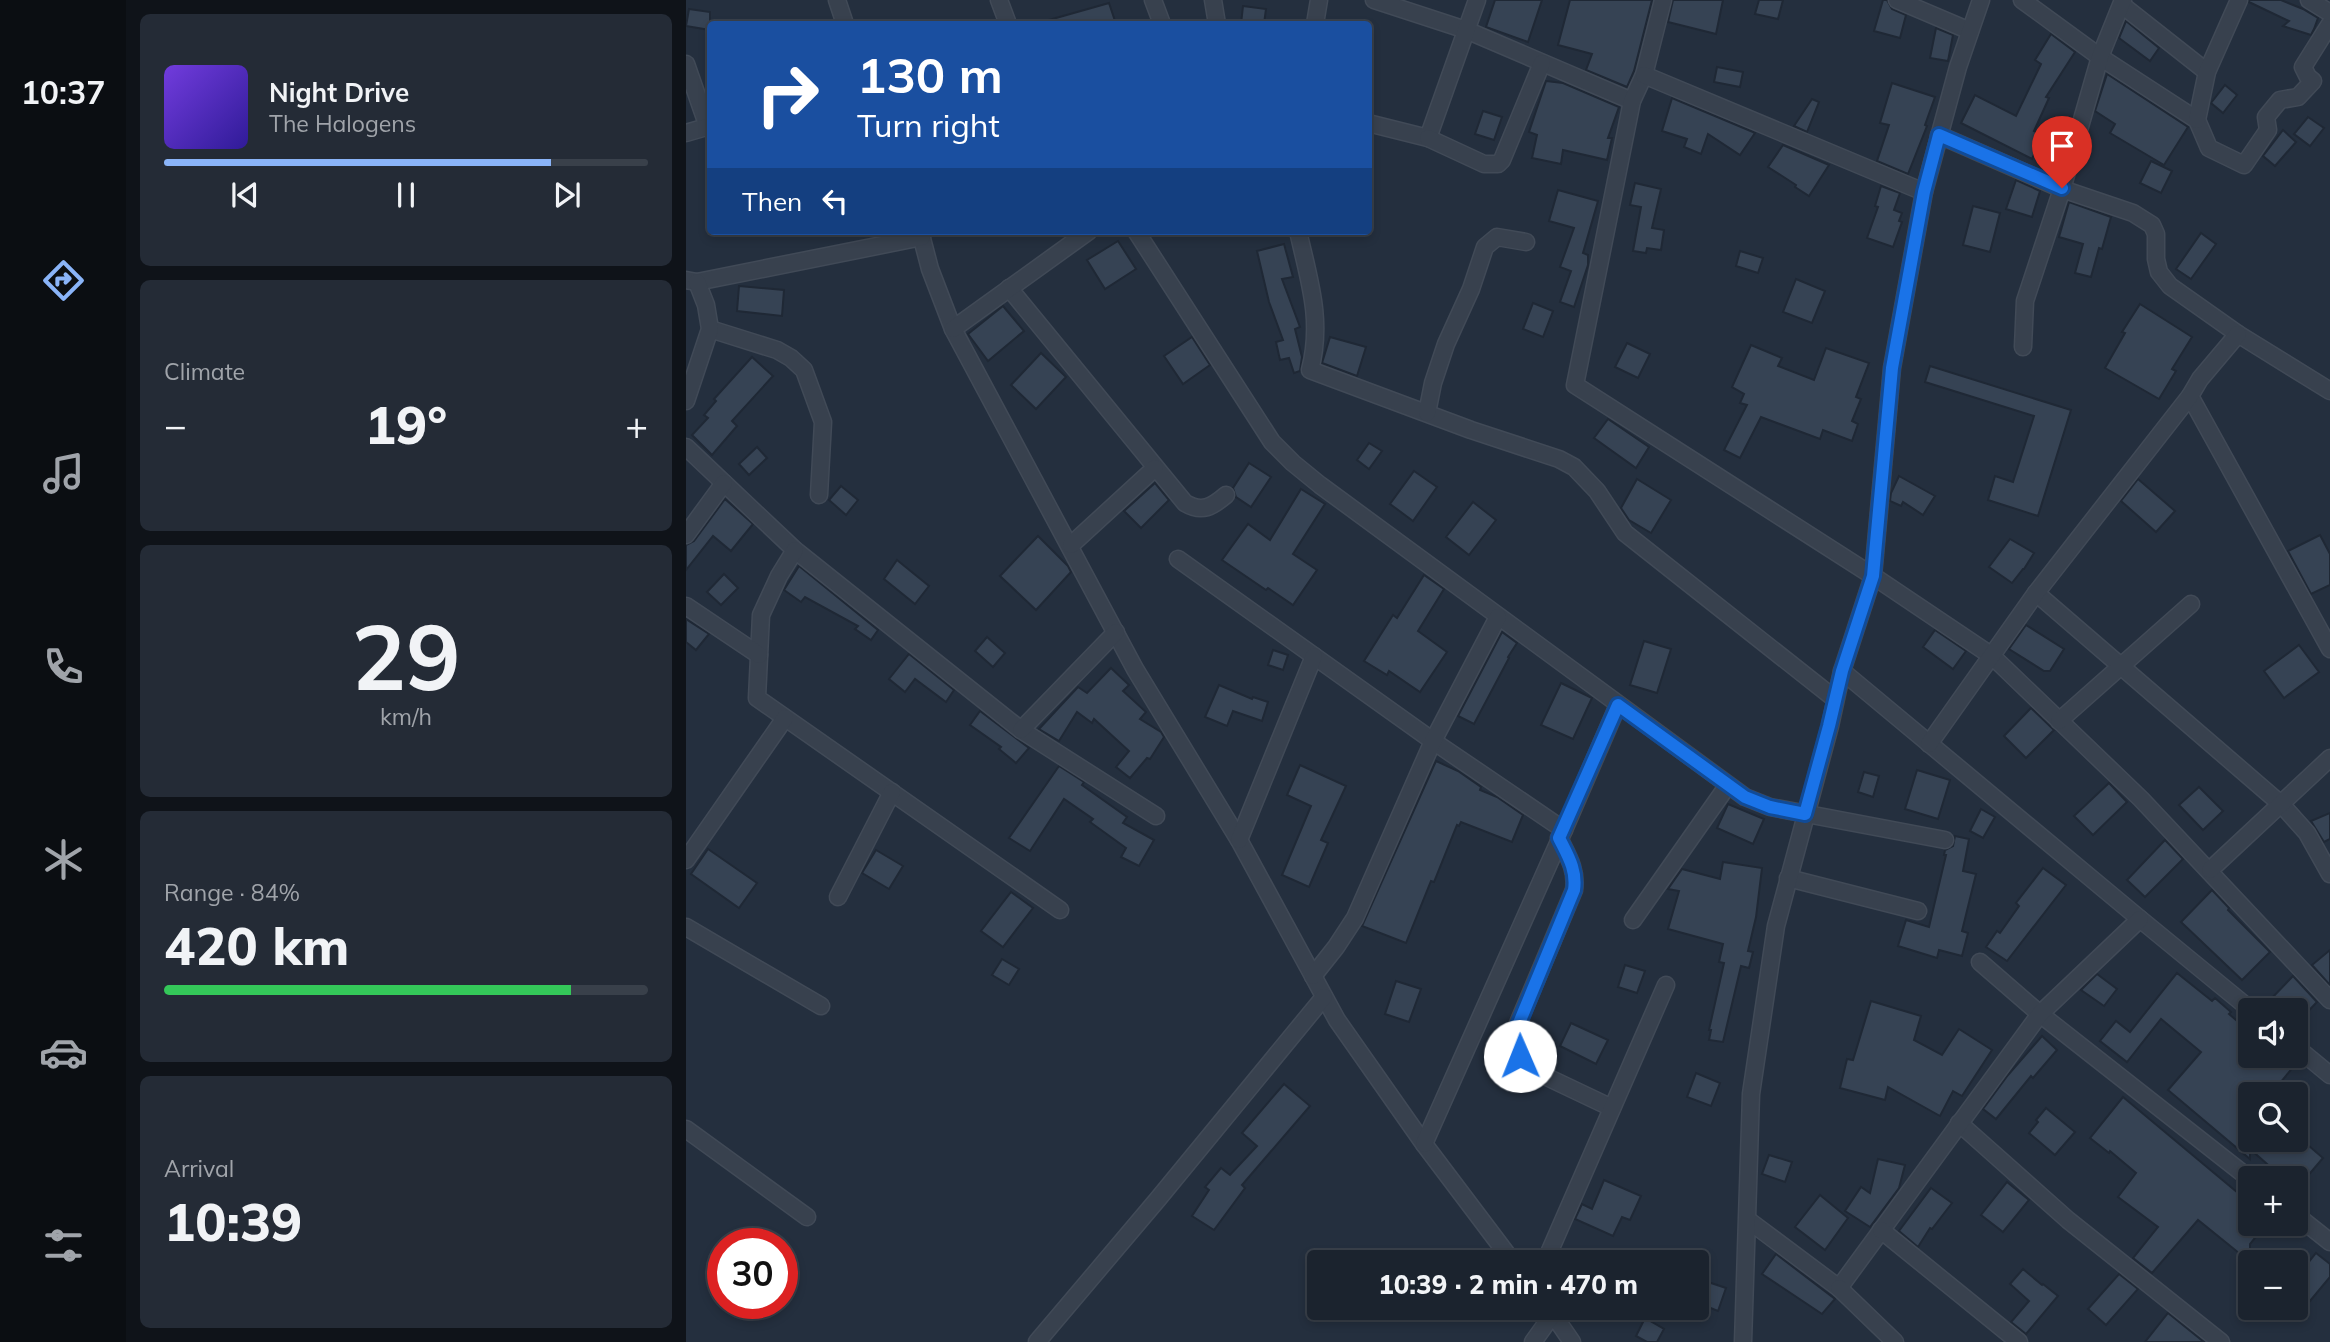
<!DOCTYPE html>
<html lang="en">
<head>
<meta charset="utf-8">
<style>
  body { margin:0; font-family:Mulish,sans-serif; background:#242b36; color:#f1f3f6; height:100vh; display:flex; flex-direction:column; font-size:26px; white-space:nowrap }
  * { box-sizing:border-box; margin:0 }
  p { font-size:23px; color:#a0a4aa }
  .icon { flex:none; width:38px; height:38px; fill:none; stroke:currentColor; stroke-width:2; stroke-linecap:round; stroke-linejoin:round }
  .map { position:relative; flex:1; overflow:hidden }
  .sheet { display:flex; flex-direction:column; gap:14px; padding:14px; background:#0f1319; width:560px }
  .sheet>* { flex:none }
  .guide { position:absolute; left:21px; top:21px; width:665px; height:214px; border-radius:7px; box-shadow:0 4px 10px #0003,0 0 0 2px #39404a; background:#1a4fa0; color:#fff; overflow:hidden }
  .fabs { position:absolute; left:1552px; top:998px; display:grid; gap:14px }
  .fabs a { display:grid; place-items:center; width:70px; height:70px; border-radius:7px; background:#1b232e; box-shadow:0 4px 10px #0003,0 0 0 2px #39404a; font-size:35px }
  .speed { position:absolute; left:21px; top:1228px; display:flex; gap:14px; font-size:35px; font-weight:700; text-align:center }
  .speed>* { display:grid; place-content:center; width:91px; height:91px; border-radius:50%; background:#1b232e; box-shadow:0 4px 10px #0003,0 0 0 2px #39404a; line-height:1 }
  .speed .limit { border:10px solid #d22; background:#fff; color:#111 }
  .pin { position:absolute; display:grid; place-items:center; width:60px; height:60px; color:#fff; margin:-72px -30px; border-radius:50% 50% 50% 0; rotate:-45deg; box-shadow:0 0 7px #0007 }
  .pin .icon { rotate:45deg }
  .me { position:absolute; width:77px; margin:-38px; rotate:359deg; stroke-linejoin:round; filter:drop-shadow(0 0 5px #0008) }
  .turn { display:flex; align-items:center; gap:24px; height:147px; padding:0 35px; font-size:32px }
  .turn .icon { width:91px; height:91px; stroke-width:2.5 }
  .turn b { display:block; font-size:49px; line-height:60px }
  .then { display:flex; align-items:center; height:66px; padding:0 35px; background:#0003; gap:14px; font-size:26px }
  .big { font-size:52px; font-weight:800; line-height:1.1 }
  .sheet .tile { flex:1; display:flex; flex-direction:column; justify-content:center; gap:10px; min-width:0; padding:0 24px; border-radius:10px; background:#242b36 }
  .sheet .dial { align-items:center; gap:0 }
  .dial b { font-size:91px; line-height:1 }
  .song { display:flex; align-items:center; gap:21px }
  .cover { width:84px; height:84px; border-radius:10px; background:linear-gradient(135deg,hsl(260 70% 55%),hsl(250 70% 35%)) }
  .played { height:7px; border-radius:4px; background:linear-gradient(90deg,#8ab4f8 80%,#39404a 80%) }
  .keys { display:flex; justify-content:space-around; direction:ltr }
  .heat { display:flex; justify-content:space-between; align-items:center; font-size:38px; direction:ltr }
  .charge { height:10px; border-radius:5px; background:linear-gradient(90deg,#34c759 84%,#39404a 0) }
  .trip { position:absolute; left:621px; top:1250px; width:402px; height:70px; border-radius:7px; background:#1b232e; box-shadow:0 4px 10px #0003,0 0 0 2px #39404a; font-weight:800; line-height:70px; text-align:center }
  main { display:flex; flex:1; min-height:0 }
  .menu { display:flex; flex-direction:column; width:126px; justify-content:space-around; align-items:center; background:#0b0e12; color:#a0a4aa }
  .menu .icon { width:49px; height:49px }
  .menu .active { color:#8ab4f8 }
  .menu b { font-size:32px; color:#f1f3f6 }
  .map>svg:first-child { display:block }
  .building { fill:#364354; stroke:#1f2835; stroke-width:2 }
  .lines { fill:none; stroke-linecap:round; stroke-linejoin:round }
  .street-casing { stroke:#414a57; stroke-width:19 }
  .street { stroke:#38414e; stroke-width:16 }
  .route-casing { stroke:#114b97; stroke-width:18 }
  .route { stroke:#1a73e8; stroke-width:12 }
</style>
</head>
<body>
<main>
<nav class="menu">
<b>10:37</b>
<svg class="icon active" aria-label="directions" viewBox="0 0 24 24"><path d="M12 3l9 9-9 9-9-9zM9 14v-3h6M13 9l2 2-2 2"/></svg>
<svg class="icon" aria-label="music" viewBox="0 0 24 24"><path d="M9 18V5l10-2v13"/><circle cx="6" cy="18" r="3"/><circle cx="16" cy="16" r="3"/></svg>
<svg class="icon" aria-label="phone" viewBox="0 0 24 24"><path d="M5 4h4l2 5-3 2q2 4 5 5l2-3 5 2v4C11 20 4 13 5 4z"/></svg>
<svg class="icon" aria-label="climate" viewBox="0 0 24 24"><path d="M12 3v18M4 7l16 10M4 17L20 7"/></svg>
<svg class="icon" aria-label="car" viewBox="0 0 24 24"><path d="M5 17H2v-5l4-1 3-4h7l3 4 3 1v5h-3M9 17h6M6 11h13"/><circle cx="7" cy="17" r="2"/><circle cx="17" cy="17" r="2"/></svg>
<svg class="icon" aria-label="filters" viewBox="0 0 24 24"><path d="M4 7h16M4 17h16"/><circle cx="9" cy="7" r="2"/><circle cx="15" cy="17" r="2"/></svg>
</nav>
<section class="sheet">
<div class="tile">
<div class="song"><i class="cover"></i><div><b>Night Drive</b><p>The Halogens</p></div></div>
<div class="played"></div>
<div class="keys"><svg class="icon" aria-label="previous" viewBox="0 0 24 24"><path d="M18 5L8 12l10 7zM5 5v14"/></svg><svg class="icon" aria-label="pause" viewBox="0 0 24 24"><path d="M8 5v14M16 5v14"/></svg><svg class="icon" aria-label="next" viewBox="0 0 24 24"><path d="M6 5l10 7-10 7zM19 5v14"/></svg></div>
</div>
<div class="tile"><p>Climate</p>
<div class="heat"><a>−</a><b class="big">19°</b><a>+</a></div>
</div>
<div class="tile dial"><b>29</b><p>km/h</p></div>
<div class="tile"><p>Range · 84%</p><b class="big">420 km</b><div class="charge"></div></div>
<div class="tile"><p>Arrival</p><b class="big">10:39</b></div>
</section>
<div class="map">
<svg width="1644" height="1342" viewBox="0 0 1644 1342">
  <rect width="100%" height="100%" fill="#242f3e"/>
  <g class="building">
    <polygon points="809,0 856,0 842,42 800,27"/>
    <polygon points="884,0 966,0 948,71 941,87 900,70 906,54 872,45"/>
    <polygon points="987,0 1037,0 1030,34 982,22"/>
    <polygon points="1073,0 1097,0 1092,19 1069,14"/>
    <polygon points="1197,0 1201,0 1206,9 1220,15 1214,38 1188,31"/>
    <polygon points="1563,0 1595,0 1617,9 1632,18 1628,29 1625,35 1597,26 1603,21 1563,2"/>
    <polygon points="423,3 430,24 364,24 363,20"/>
    <polygon points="557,6 580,9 578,24 555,24"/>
    <polygon points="3,9 24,12 24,30 0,26"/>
    <polygon points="1440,21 1473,48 1464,61 1433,38"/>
    <polygon points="1250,28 1267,35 1262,61 1244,58"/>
    <polygon points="1365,34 1389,52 1360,97 1363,98 1348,131 1357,135 1346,159 1275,123 1289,95 1330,116 1355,64 1349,60"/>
    <polygon points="1031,67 1057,72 1054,87 1028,82"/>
    <polygon points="1421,74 1502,127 1478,165 1424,133 1429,124 1409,111"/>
    <polygon points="860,81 877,83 933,107 922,138 926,138 921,160 877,150 875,164 846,158 851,135 843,132"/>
    <polygon points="1206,83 1249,97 1239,125 1241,126 1222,174 1191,161 1203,125 1194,123"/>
    <polygon points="1539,85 1551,95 1537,113 1525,103"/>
    <polygon points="986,98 1067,132 1069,133 1054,155 1022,134 1015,154 998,147 1001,139 976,131"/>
    <polygon points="1126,99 1133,102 1121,132 1108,126"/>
    <polygon points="797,111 816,117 808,140 789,134"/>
    <polygon points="1622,117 1638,128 1624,146 1608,134"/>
    <polygon points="1597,130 1610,142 1589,166 1577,156"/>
    <polygon points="1097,145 1143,165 1123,196 1109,187 1110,185 1082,167"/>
    <polygon points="1465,161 1486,171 1475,193 1454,183"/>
    <polygon points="1330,180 1354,191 1346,217 1320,209"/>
    <polygon points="949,183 975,189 966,228 978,230 975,250 961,248 960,253 947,251 955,207 944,205"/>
    <polygon points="1195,186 1214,193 1208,210 1216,213 1213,221 1216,222 1207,247 1181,238 1192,207 1189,206"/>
    <polygon points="872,190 912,201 897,253 902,255 902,265 888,307 874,302 885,271 874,267 888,228 863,221"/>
    <polygon points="1383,202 1425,217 1416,249 1413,248 1405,277 1389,273 1397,244 1373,237"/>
    <polygon points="1287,206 1314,213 1304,252 1277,245"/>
    <polygon points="1515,233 1530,244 1505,279 1490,269"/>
    <polygon points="432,241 450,269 419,289 401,260"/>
    <polygon points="598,244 607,277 596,279 614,327 609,329 616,357 614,371 608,373 603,358 594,360 590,342 597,340 583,302 571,251"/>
    <polygon points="1054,251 1077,258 1072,273 1050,266"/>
    <polygon points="1110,279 1139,291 1126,323 1097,312"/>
    <polygon points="53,286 98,290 96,316 51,311"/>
    <polygon points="847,303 867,311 857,337 837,329"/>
    <polygon points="1454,304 1506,337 1486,369 1490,371 1473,399 1419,368 1439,333 1436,332"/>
    <polygon points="317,306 338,331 302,361 282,334"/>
    <polygon points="506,337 524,365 497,384 478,356"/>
    <polygon points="644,337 680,347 671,376 636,363"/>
    <polygon points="941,343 964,354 952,378 929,367"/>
    <polygon points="1065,345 1096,358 1092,366 1128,380 1140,348 1183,363 1170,397 1175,399 1166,421 1172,424 1166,441 1137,430 1134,439 1075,417 1054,458 1038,450 1061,405 1054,403 1058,394 1046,387"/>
    <polygon points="355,353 380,377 350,409 325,385"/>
    <polygon points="66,357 87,376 46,421 51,426 26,455 6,435 22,418 18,415 30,401 28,399"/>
    <polygon points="1244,366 1385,410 1352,516 1302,500 1309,476 1327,482 1348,416 1239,382"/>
    <polygon points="922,419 963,447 950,468 908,438"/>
    <polygon points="683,443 696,451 683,469 671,460"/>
    <polygon points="71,447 81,458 63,475 53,464"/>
    <polygon points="563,463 585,477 565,507 550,497 547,488"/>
    <polygon points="728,471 751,487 727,521 704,504"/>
    <polygon points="1213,476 1249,496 1237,515 1217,502 1215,506 1204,501 1205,493"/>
    <polygon points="951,479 985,500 965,533 943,520 935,508"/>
    <polygon points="1452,479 1489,511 1470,532 1435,501"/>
    <polygon points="469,483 483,500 455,528 438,511"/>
    <polygon points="155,486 172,500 160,515 143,500"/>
    <polygon points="615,489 639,504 607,554 631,570 607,605 582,588 580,590 536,560 562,524 584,540"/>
    <polygon points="39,499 67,524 45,551 27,536 0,570 0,545 8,541"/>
    <polygon points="787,502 810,520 783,555 760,537"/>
    <polygon points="1634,535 1644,554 1644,585 1625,594 1602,551"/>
    <polygon points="352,536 382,566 385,572 350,610 314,576"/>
    <polygon points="1324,539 1348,553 1338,569 1337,569 1326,583 1303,567"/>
    <polygon points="211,560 243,586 229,604 198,579"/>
    <polygon points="113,566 192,630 185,640 169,629 172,626 119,597 115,602 98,590"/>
    <polygon points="38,574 52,588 35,605 21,592"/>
    <polygon points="738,575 758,589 732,631 761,652 734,692 703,671 701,675 678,661 707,615 711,618"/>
    <polygon points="0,619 23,634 10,650 0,642"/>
    <polygon points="1340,625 1378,649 1364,671 1358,671 1323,649"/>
    <polygon points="1249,630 1280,651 1267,669 1237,647"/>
    <polygon points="816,632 831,643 822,657 823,658 788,724 772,716"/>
    <polygon points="301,637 319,653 307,667 289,651"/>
    <polygon points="958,641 985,649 971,693 944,685"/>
    <polygon points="1613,645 1633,672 1598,698 1578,671"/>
    <polygon points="587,650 602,655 597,670 582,665"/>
    <polygon points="223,654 268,690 260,702 229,679 219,692 203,679"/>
    <polygon points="425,668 443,685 437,691 460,712 454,719 475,732 478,737 464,759 461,758 444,778 430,767 443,751 408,719 406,723 391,712 373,741 353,729 392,687 401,693"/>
    <polygon points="875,683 906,698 887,739 855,725"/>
    <polygon points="533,685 566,699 567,697 582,702 576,721 547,711 541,726 519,717"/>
    <polygon points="1345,708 1368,730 1340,758 1318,736"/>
    <polygon points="294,711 343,748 330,763 313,749 315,747 284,725"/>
    <polygon points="750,761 772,771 795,787 794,790 811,797 837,815 826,842 775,822 773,826 771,825 748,882 745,881 720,943 676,926"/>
    <polygon points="614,765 660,786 635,840 642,843 623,887 596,875 625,806 601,795"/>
    <polygon points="373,766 398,782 396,785 441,817 437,823 468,840 453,866 435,857 440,848 404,822 407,819 378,799 344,851 323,838"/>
    <polygon points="1231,770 1264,780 1252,819 1219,809"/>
    <polygon points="1178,772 1193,776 1187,797 1172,792"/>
    <polygon points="1423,783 1441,802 1407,835 1388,816"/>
    <polygon points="1513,787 1537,811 1517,830 1493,805"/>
    <polygon points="1042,804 1078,819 1067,844 1031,828"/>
    <polygon points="1295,809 1309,817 1297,838 1284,831"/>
    <polygon points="1644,813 1644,839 1638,842 1625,821"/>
    <polygon points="1269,836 1283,839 1277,871 1290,874 1276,931 1282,933 1276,956 1253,950 1251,958 1212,946 1220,920 1243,927 1260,855 1258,855 1259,850 1267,846"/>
    <polygon points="1479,840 1497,859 1459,897 1441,880"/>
    <polygon points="22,849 71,883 53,908 5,874"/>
    <polygon points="190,850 217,866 203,889 176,873"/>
    <polygon points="1037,862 1076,868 1070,917 1062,951 1067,952 1063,968 1055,966 1037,1042 1023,1040 1025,1030 1023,1030 1038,963 1033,962 1037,944 982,929 993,891 982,889 996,869 1034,879"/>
    <polygon points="1357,868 1380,885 1321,961 1300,947 1311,931 1314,933 1333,906 1330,903"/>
    <polygon points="1526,890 1543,908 1542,910 1584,952 1556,980 1495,922"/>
    <polygon points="325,892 347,908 317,947 295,931"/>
    <polygon points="1644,950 1644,985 1626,965"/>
    <polygon points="316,959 333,969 323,985 306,975"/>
    <polygon points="939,965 959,971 951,993 932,987"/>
    <polygon points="1491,973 1526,1001 1529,998 1545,1012 1543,1014 1564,1032 1564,1055 1595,1055 1608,1066 1585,1094 1564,1094 1564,1139 1615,1139 1637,1158 1620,1178 1597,1178 1564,1149 1564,1159 1482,1090 1515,1052 1475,1019 1441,1062 1414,1041 1430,1021 1444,1032"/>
    <polygon points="1411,974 1431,989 1418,1006 1395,990"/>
    <polygon points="1607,976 1631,1002 1610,1024 1610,1010 1592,1010 1583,1001"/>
    <polygon points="710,981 735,989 723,1022 699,1014"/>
    <polygon points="1185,1001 1235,1016 1228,1040 1256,1055 1273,1029 1306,1050 1276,1096 1267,1091 1254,1116 1202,1087 1199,1100 1154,1088 1161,1059 1167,1060"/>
    <polygon points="885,1023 922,1040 910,1064 874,1046"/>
    <polygon points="1356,1036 1371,1050 1347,1078 1345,1076 1310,1119 1297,1109 1322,1075"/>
    <polygon points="1010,1073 1034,1083 1025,1106 1001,1097"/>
    <polygon points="598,1084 624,1106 556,1185 559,1188 528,1230 506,1216 523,1190 519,1187 535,1168 544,1175 571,1146 556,1133"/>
    <polygon points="1437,1097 1564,1203 1564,1223 1581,1223 1564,1244 1564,1262 1512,1220 1466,1273 1447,1258 1472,1227 1432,1197 1450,1173 1424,1151 1423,1153 1404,1138"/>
    <polygon points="1360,1108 1389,1132 1369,1155 1343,1133 1352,1122 1350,1120"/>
    <polygon points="1083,1155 1106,1162 1099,1182 1076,1174"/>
    <polygon points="1192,1159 1219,1165 1213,1188 1184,1227 1159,1211 1175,1187 1184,1193"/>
    <polygon points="918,1180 955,1196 944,1220 936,1217 927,1236 889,1219 896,1204 906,1209"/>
    <polygon points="1321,1182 1343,1200 1317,1232 1295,1215"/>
    <polygon points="1245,1188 1266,1203 1246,1229 1244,1228 1232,1247 1213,1231"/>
    <polygon points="1134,1195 1162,1218 1139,1250 1109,1227"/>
    <polygon points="1630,1253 1644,1264 1644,1277 1619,1307 1610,1300 1610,1278"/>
    <polygon points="1090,1254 1149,1299 1136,1314 1076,1274"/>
    <polygon points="1337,1269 1356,1285 1357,1284 1372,1296 1340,1334 1325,1322 1343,1301 1324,1284"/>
    <polygon points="1433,1274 1452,1289 1420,1325 1402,1309"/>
    <polygon points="1016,1280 1040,1288 1032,1311 1012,1303 1012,1294"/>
    <polygon points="1482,1313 1518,1342 1459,1342"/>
    <polygon points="959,1318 978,1329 971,1342 961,1342 950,1336"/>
  </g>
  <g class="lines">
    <g class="street-casing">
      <g id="street">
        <polyline points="151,0 159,24"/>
        <polyline points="313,0 322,24"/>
        <polyline points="467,0 476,24"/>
        <polyline points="527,0 531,24"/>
        <polyline points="688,0 780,30 946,101"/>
        <polyline points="977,0 958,75 946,101 889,385 1187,576 1306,656 1455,799 1644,1000"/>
        <polyline points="1211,0 1284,31"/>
        <polyline points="1336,0 1414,57 1511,120 1523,148 1558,165 1582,130 1580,117 1594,100 1612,97 1627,81 1622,77 1617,67 1644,24"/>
        <polyline points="1623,0 1644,13"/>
        <polyline points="1436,5 1521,72"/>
        <polyline points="629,24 633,0"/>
        <polyline points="0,64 22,127"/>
        <polyline points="958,75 1238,192"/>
        <polyline points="1511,120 1521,72 1553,0"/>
        <polyline points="682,123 742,138 791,0"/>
        <polyline points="0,133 24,126"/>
        <polyline points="1253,135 1376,189 1447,213 1466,225 1470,234 1470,259 1473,272 1484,286 1552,334 1644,391"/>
        <polyline points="742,138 798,164 812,164 816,160 856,63"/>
        <polyline points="234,231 244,269 267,329 449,669 553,840 651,1020 738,1144 827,1262"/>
        <polyline points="450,231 586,442 607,463 634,485 1059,797 1084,807 1259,840"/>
        <path d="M612 231C623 280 637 320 624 370L785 430 873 459 888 467 911 491 939 533 1149 699"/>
        <polyline points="0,280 11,282 236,237"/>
        <path d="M323 288 499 503C516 513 526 507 540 495"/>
        <polyline points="24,329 91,350 105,358 118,370 137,422 133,495"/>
        <polyline points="267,329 403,231"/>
        <polyline points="1337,347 1339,301 1376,189 1414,57 1437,0"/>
        <polyline points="1504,396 1644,649"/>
        <polyline points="0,401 24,329 20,305 11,282"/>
        <polyline points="741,413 747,383 760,344 785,289 799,247 811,237 840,242"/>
        <polyline points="0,447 109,550 335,730 470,816"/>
        <polyline points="0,535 38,483"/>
        <polyline points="385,545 469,468"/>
        <polyline points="109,550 93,576 75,615 71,698 374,910"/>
        <polyline points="492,559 747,741 878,830"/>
        <polyline points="1350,593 1596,805 1621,833 1644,874"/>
        <polyline points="0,606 73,655"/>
        <polyline points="1156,671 1454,919 1565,1010"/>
        <polyline points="1373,721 1505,604"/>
        <polyline points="335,730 430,632"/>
        <polyline points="1243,744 1350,593 1504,396 1514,379 1552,334"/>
        <path d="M873 838C882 856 891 870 888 890L830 1028 829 1045 834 1056 844 1069 926 1108"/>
        <polyline points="553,840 628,656"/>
        <polyline points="0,860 99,718"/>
        <polyline points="1524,870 1644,758"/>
        <polyline points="1102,878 1232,911"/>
        <polyline points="152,897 206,792"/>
        <polyline points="947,920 1042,785"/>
        <polyline points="0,927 135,1006"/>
        <polyline points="1294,962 1354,1014 1564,1179"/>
        <polyline points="627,976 650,947 669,918 747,741 812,617"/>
        <polyline points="1610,1047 1644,1075"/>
        <polyline points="1273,1123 1382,1220 1535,1342"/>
        <polyline points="0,1129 121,1217"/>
        <polyline points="738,1144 878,830 932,705"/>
        <polyline points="1610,1215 1644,1242"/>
        <polyline points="1062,1220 1153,1288 1354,1014 1454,919"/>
        <polyline points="1195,1230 1333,1342"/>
        <polyline points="859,1262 980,985"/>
        <polyline points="1153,1288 1209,1342"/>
        <polyline points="862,1307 886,1342"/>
        <polyline points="351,1342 472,1199 638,997"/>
        <polyline points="847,1342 867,1314"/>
        <polyline points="1057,1342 1065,1094 1090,926 1144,726 1156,671 1187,576 1206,368 1238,192 1272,67 1295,0"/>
      </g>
    </g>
    <use href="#street" class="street"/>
  </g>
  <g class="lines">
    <g class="route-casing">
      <path id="route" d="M834 1056 829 1045 831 1028 888 890C891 870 882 856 873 838L932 705 1059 797 1084 807 1119 814 1143 726 1156 671 1187 576 1206 368 1238 192 1253 135 1376 188"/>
    </g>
    <use href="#route" class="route"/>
  </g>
</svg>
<div class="fabs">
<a><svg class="icon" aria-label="sound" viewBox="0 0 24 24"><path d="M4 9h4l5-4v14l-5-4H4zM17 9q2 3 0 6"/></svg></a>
<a><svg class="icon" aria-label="search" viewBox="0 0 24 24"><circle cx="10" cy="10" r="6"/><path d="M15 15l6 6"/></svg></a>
<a>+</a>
<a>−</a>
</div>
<div class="speed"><div class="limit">30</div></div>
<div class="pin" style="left:1376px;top:188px;background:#d93025"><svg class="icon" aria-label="arrive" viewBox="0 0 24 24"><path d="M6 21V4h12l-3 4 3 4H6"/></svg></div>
<svg class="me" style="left:834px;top:1056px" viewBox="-20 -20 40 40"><circle r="19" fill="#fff"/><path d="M0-13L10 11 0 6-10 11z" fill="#1a73e8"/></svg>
<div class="trip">10:39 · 2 min · 470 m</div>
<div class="guide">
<div class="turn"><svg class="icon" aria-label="right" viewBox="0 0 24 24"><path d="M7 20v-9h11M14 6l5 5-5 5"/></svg><div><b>130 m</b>Turn right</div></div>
<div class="then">Then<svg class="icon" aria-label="left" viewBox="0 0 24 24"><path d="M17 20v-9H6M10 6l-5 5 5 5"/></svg></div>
</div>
</div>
</main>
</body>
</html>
